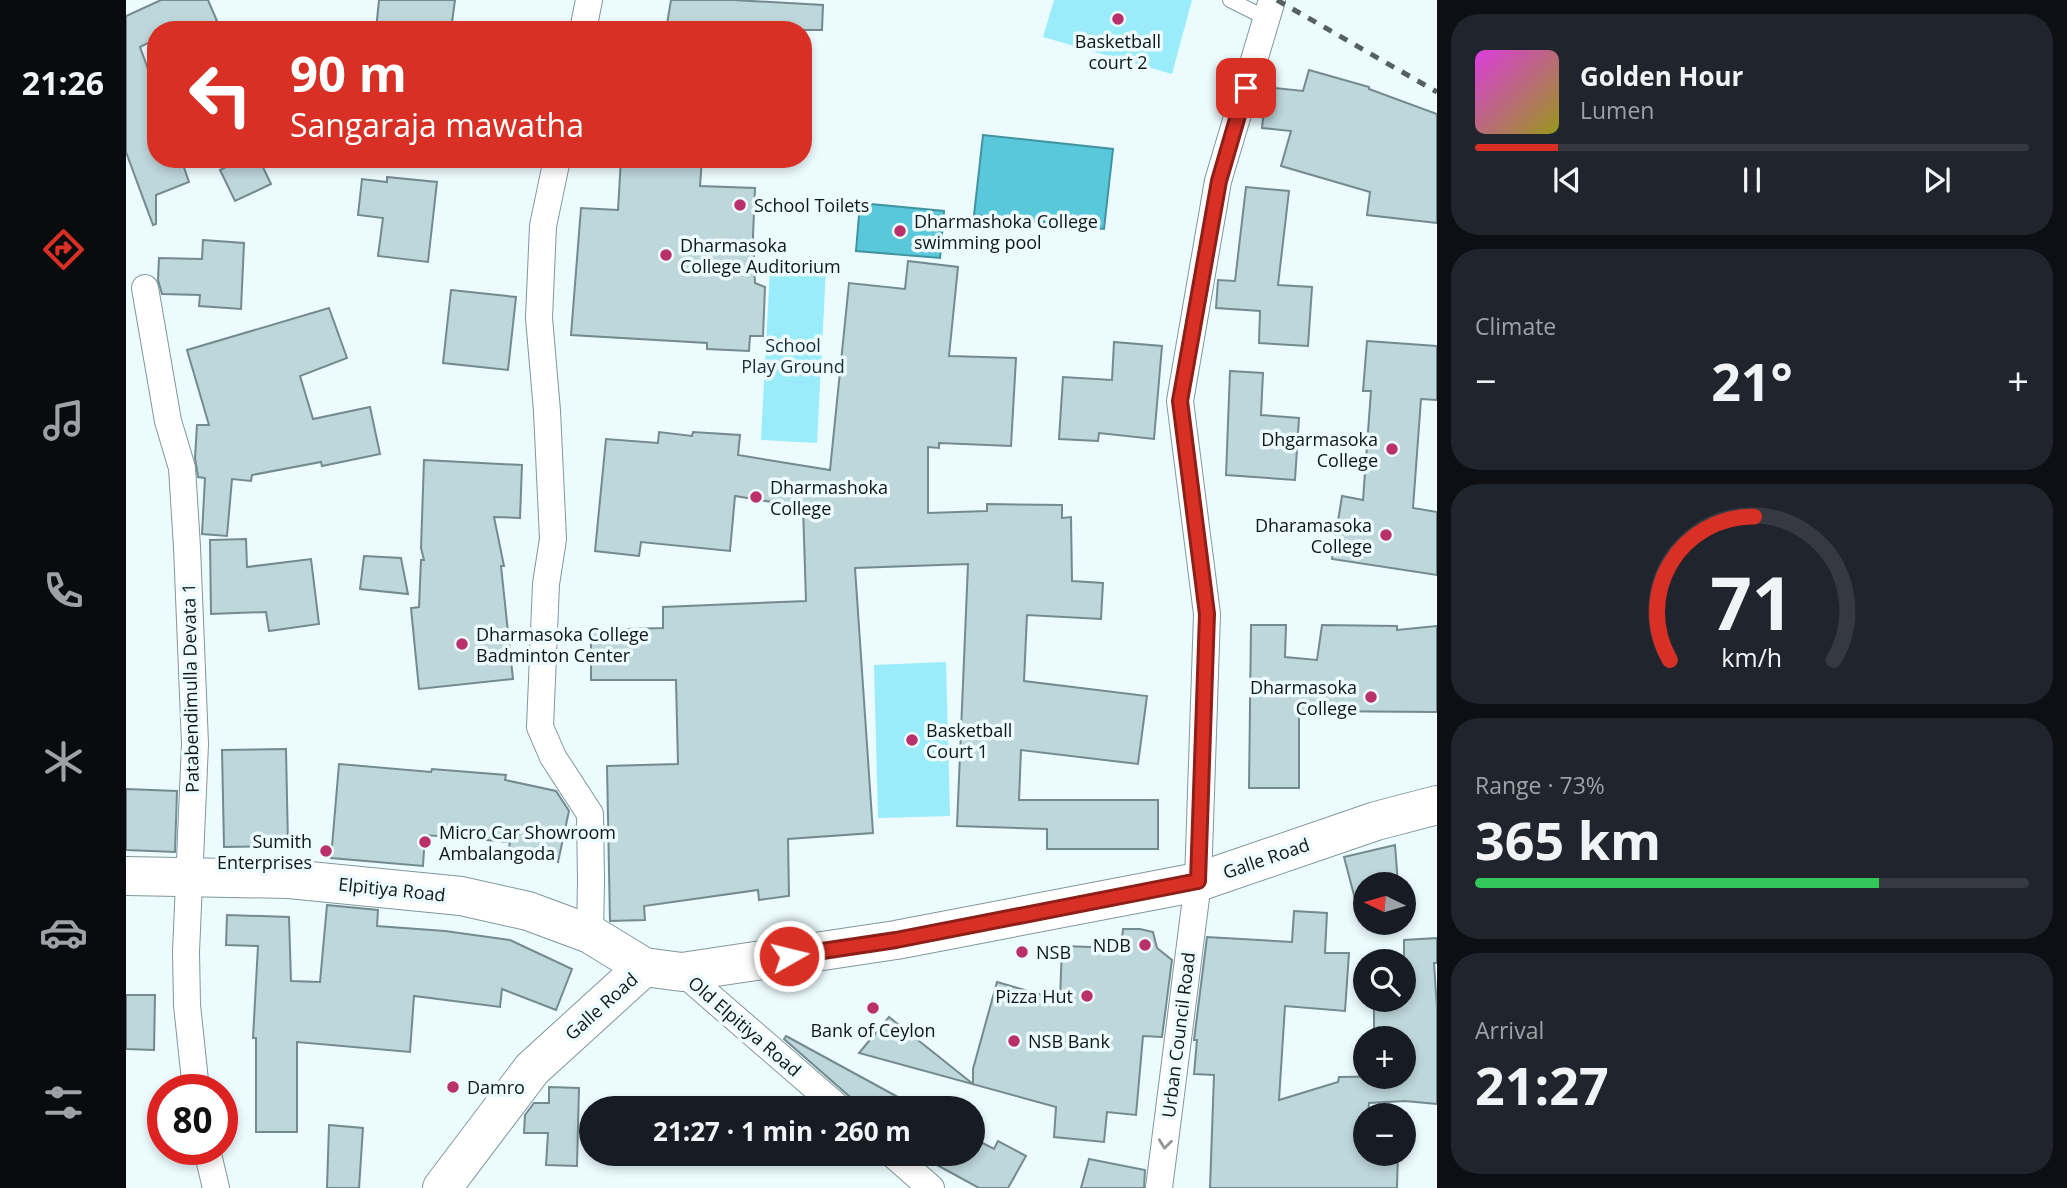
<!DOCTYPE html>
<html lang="en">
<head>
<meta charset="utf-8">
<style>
  body { margin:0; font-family:"Open Sans",sans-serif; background:#20242c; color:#f1f3f6; height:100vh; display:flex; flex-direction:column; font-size:26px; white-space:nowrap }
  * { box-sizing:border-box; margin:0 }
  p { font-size:23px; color:#9ea1a6 }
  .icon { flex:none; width:38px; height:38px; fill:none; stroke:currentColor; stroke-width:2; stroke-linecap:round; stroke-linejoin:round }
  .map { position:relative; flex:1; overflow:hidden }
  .side { display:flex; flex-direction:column; gap:14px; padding:14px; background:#0d0f14; width:630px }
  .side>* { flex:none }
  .guide { position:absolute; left:21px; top:21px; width:665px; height:147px; border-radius:28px; box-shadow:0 4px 10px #0003; background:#d93025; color:#fff; overflow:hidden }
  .needle { width:46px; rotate:275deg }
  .buttons { position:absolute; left:1227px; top:872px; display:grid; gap:14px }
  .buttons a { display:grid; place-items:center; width:63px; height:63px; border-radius:50%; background:#171b24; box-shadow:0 4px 10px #0003; font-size:35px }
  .speed { position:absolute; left:21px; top:1074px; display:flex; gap:14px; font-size:35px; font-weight:700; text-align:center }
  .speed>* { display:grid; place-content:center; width:91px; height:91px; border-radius:50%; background:#171b24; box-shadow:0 4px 10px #0003; line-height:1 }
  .speed .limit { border:10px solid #d22; background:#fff; color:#111 }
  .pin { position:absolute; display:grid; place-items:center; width:60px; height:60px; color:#fff; margin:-30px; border-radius:14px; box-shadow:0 4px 10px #0006 }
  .me { position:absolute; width:77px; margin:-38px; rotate:82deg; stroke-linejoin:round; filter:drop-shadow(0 0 5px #0008) }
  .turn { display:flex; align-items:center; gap:24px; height:147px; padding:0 28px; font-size:32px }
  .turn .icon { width:91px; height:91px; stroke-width:2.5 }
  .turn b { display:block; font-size:49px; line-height:60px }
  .big { font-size:52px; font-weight:700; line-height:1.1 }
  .side .widget { flex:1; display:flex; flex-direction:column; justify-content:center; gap:10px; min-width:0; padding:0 24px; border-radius:28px; background:#20242c }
  .side .dial { align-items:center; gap:0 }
  .dial svg { height:182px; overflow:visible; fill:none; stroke:#363941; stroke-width:7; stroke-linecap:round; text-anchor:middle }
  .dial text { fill:#f1f3f6; stroke:none }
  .song { display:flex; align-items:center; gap:21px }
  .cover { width:84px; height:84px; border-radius:10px; background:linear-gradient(135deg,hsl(300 70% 55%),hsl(60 70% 35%)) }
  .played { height:7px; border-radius:4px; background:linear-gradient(90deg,#d93025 15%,#363941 15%) }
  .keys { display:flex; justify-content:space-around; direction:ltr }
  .heat { display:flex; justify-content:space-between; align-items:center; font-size:38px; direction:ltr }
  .charge { height:10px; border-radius:5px; background:linear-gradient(90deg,#34c759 73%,#363941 0) }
  .trip { position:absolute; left:453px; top:1096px; width:406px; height:70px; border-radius:35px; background:#171b24; box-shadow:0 4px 10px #0003; font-weight:700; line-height:70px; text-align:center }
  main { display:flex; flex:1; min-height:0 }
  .tab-bar { display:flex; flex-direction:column; width:126px; justify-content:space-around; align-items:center; background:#090b0e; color:#9ea1a6 }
  .tab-bar .icon { width:49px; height:49px }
  .tab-bar .current { color:#d93025 }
  .tab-bar b { font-size:32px; color:#f1f3f6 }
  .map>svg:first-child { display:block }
  .green { fill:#9aecfa }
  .water { fill:#58c8da; stroke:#4293a0; stroke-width:2 }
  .building { fill:#bed7db; stroke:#738a8e; stroke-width:2 }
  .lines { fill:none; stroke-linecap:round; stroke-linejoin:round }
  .lane-casing { stroke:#80979b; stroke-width:16 }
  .street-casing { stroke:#80979b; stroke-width:28 }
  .primary-casing { stroke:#80979b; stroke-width:40 }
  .highway-casing { stroke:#80979b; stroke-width:40 }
  .lane { stroke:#fff; stroke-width:14 }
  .street { stroke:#fff; stroke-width:26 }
  .primary { stroke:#fff; stroke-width:38 }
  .highway { stroke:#fff; stroke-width:38 }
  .rail { stroke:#556063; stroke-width:5; stroke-dasharray:9 9; stroke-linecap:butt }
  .oneway { stroke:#939798 }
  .route-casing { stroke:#8d1f18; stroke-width:18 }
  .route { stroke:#d93025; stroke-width:12 }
  .poi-dot { fill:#ba306b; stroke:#ecfbfe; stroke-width:2.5 }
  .labels { text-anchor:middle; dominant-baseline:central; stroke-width:7; stroke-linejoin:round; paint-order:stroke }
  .poi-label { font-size:18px; fill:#0e1719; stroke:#ecfbfe; text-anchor:start }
  .park-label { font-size:18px; fill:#1a2e31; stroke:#ecfbfe }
  .street-label { font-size:18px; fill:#0e1719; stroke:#ecfbfe }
</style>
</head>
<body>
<main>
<nav class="tab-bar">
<b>21:26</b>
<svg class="icon current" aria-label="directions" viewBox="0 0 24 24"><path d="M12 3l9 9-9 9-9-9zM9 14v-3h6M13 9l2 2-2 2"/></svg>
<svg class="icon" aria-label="music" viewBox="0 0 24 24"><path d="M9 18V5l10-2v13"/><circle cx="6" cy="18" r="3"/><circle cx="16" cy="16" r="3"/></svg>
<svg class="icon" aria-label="phone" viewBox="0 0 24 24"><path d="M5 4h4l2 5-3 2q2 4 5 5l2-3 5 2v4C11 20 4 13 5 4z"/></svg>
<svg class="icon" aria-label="climate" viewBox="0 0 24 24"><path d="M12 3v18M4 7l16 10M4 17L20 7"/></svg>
<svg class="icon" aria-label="car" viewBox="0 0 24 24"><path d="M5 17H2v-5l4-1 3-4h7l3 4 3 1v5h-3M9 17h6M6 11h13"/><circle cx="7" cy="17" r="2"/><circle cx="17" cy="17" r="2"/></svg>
<svg class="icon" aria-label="filters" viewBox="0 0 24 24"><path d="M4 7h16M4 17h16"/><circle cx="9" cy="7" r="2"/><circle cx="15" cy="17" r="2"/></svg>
</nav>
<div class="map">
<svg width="1311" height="1188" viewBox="0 0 1311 1188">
  <rect width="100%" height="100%" fill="#ecfbfe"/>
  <g class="green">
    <polygon points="928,0 1066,0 1046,74 917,37"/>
    <polygon points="644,267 700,269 691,443 635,440"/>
    <polygon points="820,662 824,816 752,818 748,665"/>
  </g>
  <g class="water">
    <polygon points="857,135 987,149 978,229 848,215"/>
    <polygon points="734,203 818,211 814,258 730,251"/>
  </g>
  <g class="building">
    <polygon points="35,0 82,0 91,21 69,30 30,30 30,39 14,47 30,91 30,159 55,159 63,182 30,195 30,224 27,225 0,152 0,16"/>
    <polygon points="253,0 329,0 325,30 250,30"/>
    <polygon points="545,0 607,0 697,5 696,30 540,30"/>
    <polygon points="1183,70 1243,87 1243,89 1311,114 1311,223 1241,215 1244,192 1155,166 1165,131 1136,128 1140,87 1177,91"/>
    <polygon points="116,159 133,159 145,184 109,201 94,170"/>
    <polygon points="495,159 576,159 574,186 629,188 627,236 629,283 639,287 637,336 624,336 623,351 581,349 581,343 445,335 455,208 492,210"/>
    <polygon points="261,177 311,182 302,262 252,256 257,218 232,215 236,179 261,182"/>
    <polygon points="1120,187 1163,191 1152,285 1186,287 1182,346 1133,343 1134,311 1090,308 1092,280 1109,281"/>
    <polygon points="77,240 118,243 115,309 73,306 74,295 36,294 32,280 33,258 76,259"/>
    <polygon points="782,261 832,267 823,356 890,358 885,446 813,443 813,448 802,447 802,513 861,511 861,504 936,505 936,518 945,517 946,581 977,583 975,619 901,615 898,681 1021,696 1012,764 895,750 893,800 1032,800 1032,849 921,849 921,829 831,826 842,564 729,568 747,833 662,839 663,896 633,900 632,890 518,906 519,920 484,921 481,766 552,764 550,680 465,680 465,630 537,628 537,607 680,601 677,507 609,496 604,551 515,542 513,556 469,551 480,439 532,443 533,432 566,436 567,432 614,435 612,455 704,470 723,283 779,289"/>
    <polygon points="325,290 390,297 382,370 317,363"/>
    <polygon points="203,308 221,358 174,376 187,419 244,407 254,454 196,466 195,462 126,475 125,481 106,479 101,536 76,534 79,478 72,477 69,458 71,425 83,425 61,350"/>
    <polygon points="1241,341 1311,346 1311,400 1295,399 1287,508 1311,512 1311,575 1206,559 1216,496 1237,500 1245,391 1237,391"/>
    <polygon points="988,342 1036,346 1028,439 973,433 972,441 933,439 937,377 986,380"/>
    <polygon points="1104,371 1137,373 1135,415 1173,418 1169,480 1100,475"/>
    <polygon points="298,460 396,465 394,518 368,517 378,566 375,566 387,679 293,689 285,608 293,607 295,560 298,560 295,548"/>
    <polygon points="120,539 121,567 185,559 193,624 143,631 140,612 85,614 84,540"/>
    <polygon points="238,556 275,558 282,594 234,589"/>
    <polygon points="1125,625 1160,625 1159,657 1191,660 1196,625 1271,626 1271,630 1311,626 1311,712 1173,711 1173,788 1123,788"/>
    <polygon points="160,749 162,846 98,847 96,750"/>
    <polygon points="213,764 305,772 306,769 380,775 379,780 430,791 443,811 432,862 382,852 384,842 299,835 297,866 205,858"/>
    <polygon points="0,789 51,791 49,852 0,850"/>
    <polygon points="1269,845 1272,884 1239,884 1239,897 1229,899 1218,857"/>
    <polygon points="201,905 252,910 251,926 319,931 384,940 446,969 430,1010 376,989 374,1007 288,996 284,1052 171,1042 171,1132 130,1132 130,1038 127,1038 132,946 100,945 101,915 163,917 165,981 194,982"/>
    <polygon points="1168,911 1201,913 1199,953 1223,953 1219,1011 1159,1006 1153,1100 1212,1082 1213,1077 1278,1076 1278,1038 1248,1038 1248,999 1278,999 1278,940 1311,938 1311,963 1308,963 1311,1008 1311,1104 1279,1101 1243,1103 1242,1115 1239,1115 1239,1153 1272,1153 1271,1188 1084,1188 1088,1075 1068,1074 1071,1040 1068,1040 1081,937 1166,942"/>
    <polygon points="997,929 1014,929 1027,932 1031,948 1046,960 1036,1037 1017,1036 1010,1115 981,1112 978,1142 928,1137 930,1107 733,1053 763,1017 847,1084 847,1069 871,982 934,1000 936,946 995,948"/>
    <polygon points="0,995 29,995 28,1050 0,1049"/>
    <polygon points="660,1036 792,1108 728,1108 728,1102 723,1096 658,1039"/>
    <polygon points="423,1087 453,1088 451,1166 420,1165 422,1133 398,1133 399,1115 408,1103 423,1103"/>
    <polygon points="203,1125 237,1128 233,1188 201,1188"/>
    <polygon points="847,1138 868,1149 872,1141 900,1156 882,1188 853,1188 789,1153 847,1153"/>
    <polygon points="963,1159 1019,1170 1018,1188 955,1188"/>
  </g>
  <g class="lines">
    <g class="lane-casing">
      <polyline id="lane" points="1104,0 1140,18"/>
    </g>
    <g class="street-casing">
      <g id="street">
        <polyline points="457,30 463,0"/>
        <polyline points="431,159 417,226 413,318 421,411 427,539 420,584 414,727 427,757 464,814 465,881 464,934"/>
        <polyline points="19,288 42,421 56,468 61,547 69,744 60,952 61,1005 70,1090"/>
        <polyline points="556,972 713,1108"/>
        <polyline points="81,1150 90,1188"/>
        <polyline points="765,1153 805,1188"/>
        <polyline points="1033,1188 1072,882 1081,614 1054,401 1092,181 1146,0"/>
      </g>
    </g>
    <g class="primary-casing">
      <polyline id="primary" points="0,876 163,879 335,896 402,911 464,934 518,967"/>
    </g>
    <g class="highway-casing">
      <polyline id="highway" points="316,1188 406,1069 518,967 556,972 770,940 1072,882 1250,821 1311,805"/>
    </g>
    <use href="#lane" class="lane"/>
    <use href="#street" class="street"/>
    <use href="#primary" class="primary"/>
    <use href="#highway" class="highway"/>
    <polyline class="rail" points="1151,0 1311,92"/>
  </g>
  <defs><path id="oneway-chevron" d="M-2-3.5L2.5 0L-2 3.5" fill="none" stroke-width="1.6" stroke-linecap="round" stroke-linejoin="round" transform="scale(1.75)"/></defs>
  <use class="oneway" href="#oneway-chevron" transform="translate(1039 1144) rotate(97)"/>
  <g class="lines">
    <g class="route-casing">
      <polyline id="route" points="663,956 770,940 1072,881 1081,614 1054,401 1093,181 1120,88"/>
    </g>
    <use href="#route" class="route"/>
  </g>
  <g class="poi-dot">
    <circle cx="992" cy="19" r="7"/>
    <circle cx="614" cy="205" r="7"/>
    <circle cx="774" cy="231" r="7"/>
    <circle cx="540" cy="255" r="7"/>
    <circle cx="1266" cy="449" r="7"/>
    <circle cx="630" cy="497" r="7"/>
    <circle cx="1260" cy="535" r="7"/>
    <circle cx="336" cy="644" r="7"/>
    <circle cx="1245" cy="697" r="7"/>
    <circle cx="786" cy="740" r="7"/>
    <circle cx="299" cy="842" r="7"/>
    <circle cx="200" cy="851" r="7"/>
    <circle cx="1019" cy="945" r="7"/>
    <circle cx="896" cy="952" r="7"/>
    <circle cx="961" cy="996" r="7"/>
    <circle cx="747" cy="1008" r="7"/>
    <circle cx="888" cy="1041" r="7"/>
    <circle cx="327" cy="1087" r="7"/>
  </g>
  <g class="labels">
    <g class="poi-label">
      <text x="992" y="41" text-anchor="middle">Basketball<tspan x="992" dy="21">court 2</tspan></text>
      <text x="628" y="205">School Toilets</text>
      <text x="788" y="221">Dharmashoka College<tspan x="788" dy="21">swimming pool</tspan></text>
      <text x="554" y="245">Dharmasoka<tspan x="554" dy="21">College Auditorium</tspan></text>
      <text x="1252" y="439" text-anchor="end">Dhgarmasoka<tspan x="1252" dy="21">College</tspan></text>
      <text x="644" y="487">Dharmashoka<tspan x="644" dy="21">College</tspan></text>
      <text x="1246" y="525" text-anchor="end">Dharamasoka<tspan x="1246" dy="21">College</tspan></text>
      <text x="350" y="634">Dharmasoka College<tspan x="350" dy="21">Badminton Center</tspan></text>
      <text x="1231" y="687" text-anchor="end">Dharmasoka<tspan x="1231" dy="21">College</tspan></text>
      <text x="800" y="730">Basketball<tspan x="800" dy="21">Court 1</tspan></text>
      <text x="313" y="832">Micro Car Showroom<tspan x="313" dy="21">Ambalangoda</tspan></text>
      <text x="186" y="841" text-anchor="end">Sumith<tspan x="186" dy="21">Enterprises</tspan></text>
      <text x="1005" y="945" text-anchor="end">NDB</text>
      <text x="910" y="952">NSB</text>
      <text x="947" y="996" text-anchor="end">Pizza Hut</text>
      <text x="747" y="1030" text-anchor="middle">Bank of Ceylon</text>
      <text x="902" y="1041">NSB Bank</text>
      <text x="341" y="1087">Damro</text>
    </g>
    <g class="park-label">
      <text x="667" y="345">School<tspan x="667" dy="21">Play Ground</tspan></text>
    </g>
    <g class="street-label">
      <text transform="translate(64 688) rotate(-91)">Patabendimulla Devata 1</text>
      <text transform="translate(1140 858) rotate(-19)">Galle Road</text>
      <text transform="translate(266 889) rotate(6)">Elpitiya Road</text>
      <text transform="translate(475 1006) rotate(-42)">Galle Road</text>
      <text transform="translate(619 1026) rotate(41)">Old Elpitiya Road</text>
      <text transform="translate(1052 1035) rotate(-83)">Urban Council Road</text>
    </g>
  </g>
</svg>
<div class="buttons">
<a><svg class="needle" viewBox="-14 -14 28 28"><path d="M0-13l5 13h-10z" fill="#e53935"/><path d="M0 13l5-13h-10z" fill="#9ea1a6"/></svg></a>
<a><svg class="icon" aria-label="search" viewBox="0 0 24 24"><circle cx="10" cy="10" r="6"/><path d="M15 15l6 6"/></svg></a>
<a>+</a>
<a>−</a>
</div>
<div class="speed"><div class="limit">80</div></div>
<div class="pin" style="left:1120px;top:88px;background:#d93025"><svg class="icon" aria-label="arrive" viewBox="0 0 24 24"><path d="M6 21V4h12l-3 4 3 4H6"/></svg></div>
<svg class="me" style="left:663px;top:956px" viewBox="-20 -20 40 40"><circle r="17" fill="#d93025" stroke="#fff" stroke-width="3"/><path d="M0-11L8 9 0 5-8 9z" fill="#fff"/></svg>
<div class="trip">21:27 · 1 min · 260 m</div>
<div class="guide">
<div class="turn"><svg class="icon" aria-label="left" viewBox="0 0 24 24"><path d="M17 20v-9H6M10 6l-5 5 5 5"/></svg><div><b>90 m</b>Sangaraja mawatha</div></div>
</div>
</div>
<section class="side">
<div class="widget">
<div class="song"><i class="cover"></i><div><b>Golden Hour</b><p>Lumen</p></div></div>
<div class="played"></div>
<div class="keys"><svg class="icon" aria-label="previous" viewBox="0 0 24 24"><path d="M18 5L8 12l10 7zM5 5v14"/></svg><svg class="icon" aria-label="pause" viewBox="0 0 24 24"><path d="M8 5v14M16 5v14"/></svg><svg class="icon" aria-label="next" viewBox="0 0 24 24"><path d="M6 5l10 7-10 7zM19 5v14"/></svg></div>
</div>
<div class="widget"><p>Climate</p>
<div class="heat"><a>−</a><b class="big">21°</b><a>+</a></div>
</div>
<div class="widget dial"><svg viewBox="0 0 100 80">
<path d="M14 69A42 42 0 1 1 86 69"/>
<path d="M14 69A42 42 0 0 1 51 6" stroke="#d93025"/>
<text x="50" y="56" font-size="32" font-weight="700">71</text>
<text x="50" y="72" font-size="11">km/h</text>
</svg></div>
<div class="widget"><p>Range · 73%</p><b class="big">365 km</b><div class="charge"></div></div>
<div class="widget"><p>Arrival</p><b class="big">21:27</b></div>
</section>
</main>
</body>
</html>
